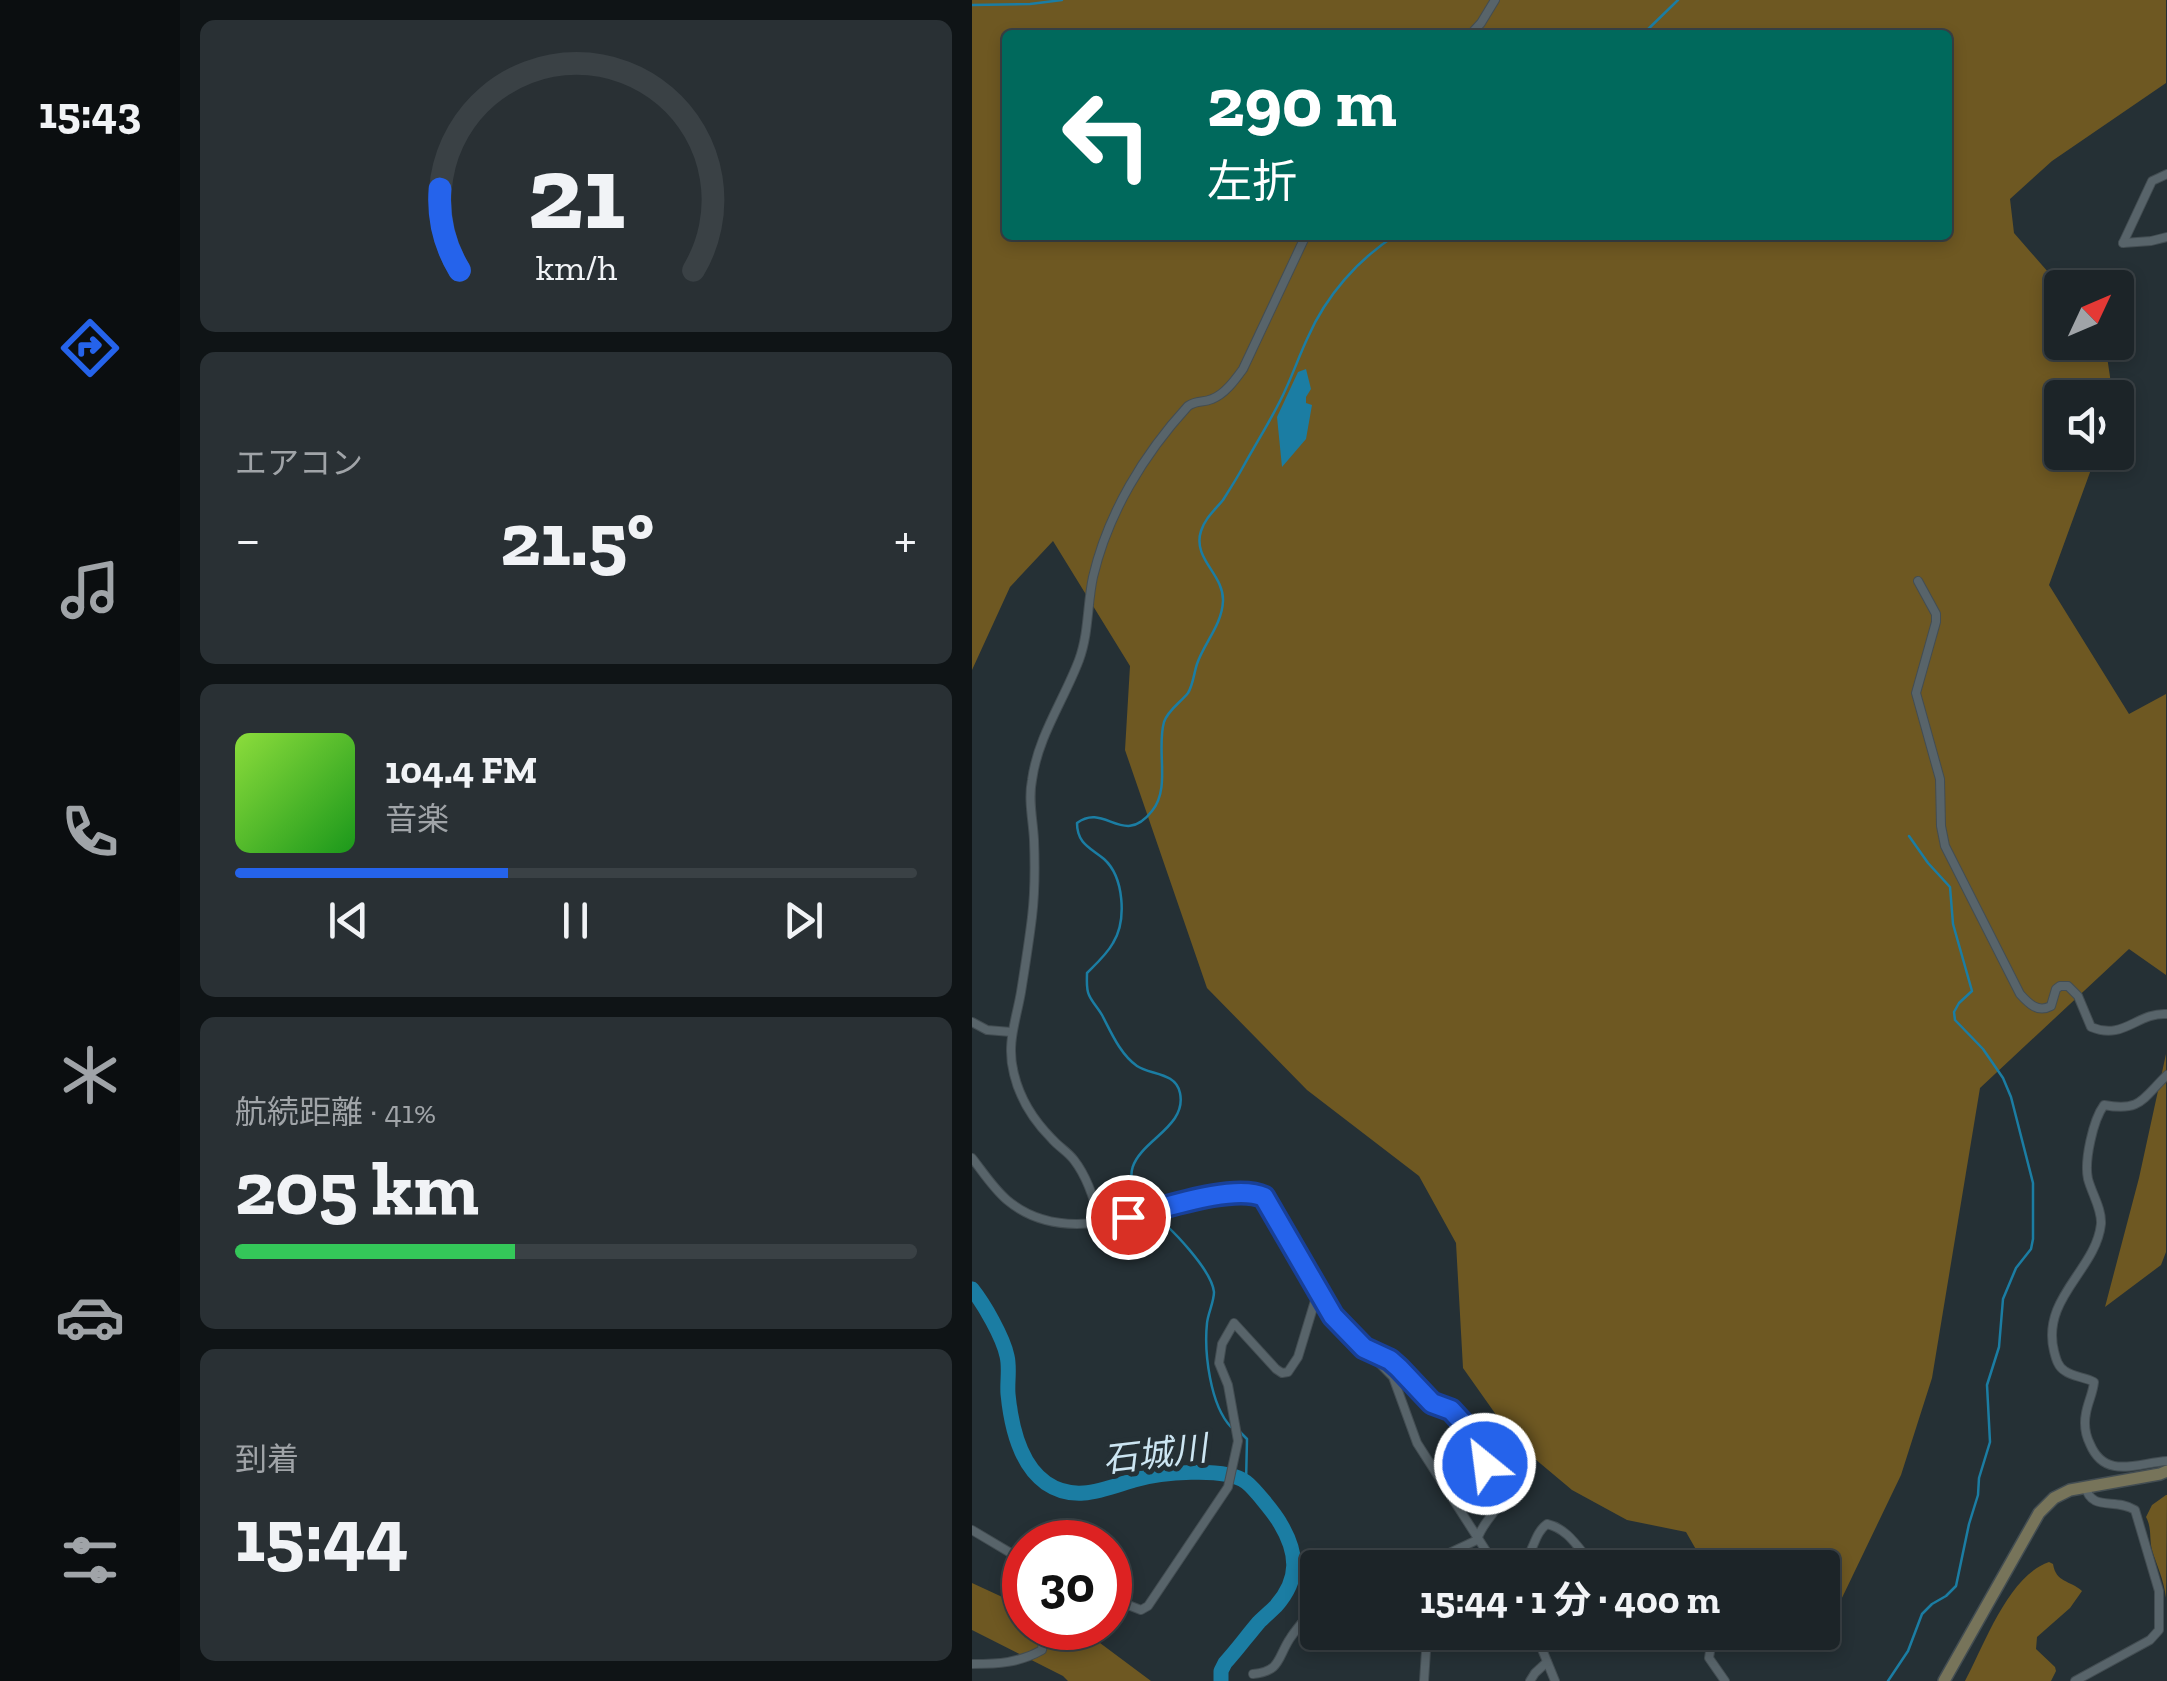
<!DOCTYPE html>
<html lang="ja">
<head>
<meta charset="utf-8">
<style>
  body { margin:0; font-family:"Zilla Slab","Noto Sans JP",serif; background:#293034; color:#f1f3f6; height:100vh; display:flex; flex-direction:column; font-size:38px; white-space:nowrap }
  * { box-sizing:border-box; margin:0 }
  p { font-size:32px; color:#a0a4a8 }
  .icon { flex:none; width:55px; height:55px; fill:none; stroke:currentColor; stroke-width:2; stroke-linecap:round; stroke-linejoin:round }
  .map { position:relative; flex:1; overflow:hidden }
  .panel { display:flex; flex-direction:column; gap:20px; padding:20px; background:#0f1416; width:792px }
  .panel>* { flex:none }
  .hud { position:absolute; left:30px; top:30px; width:950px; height:210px; border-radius:10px; box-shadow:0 5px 15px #0003,0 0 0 2px #3a4145; background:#00695c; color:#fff; overflow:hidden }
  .needle { width:65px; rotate:46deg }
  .fabs { position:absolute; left:1072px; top:270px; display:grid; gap:20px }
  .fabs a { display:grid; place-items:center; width:90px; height:90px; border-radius:10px; background:#1c2428; box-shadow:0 5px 15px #0003,0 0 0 2px #3a4145; font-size:50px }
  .speed { position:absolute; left:30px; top:1520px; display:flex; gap:20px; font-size:50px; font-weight:700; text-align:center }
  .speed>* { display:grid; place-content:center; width:130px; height:130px; border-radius:50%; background:#1c2428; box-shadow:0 5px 15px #0003,0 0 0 2px #3a4145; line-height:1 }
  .speed .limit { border:15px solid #d22; background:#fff; color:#111 }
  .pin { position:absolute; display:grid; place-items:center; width:85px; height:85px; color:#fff; margin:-42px; border:5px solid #fff; border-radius:50%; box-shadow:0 2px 10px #0007 }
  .me { position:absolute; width:110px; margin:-55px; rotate:331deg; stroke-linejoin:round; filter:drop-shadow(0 0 8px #0008) }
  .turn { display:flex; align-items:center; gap:35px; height:210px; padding:0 40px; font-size:45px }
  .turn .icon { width:130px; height:130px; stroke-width:2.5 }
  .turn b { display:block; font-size:70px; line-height:85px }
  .big { font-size:75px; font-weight:700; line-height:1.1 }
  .panel .card { flex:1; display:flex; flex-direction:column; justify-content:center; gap:15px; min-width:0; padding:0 35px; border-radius:15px; background:#293034 }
  .panel .dial { align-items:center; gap:0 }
  .dial svg { height:260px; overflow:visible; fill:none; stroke:#3a4145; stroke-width:7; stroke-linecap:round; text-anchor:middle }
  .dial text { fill:#f1f3f6; stroke:none }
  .song { display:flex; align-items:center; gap:30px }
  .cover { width:120px; height:120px; border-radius:15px; background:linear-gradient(135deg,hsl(90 70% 55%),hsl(120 70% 35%)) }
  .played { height:10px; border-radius:5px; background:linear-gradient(90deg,#2563eb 40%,#3a4145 40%) }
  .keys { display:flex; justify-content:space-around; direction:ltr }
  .heat { display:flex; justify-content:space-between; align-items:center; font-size:55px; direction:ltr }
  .charge { height:15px; border-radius:8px; background:linear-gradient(90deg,#34c759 41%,#3a4145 0) }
  .trip { position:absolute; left:328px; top:1550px; width:540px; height:100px; border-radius:10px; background:#1c2428; box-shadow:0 5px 15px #0003,0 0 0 2px #3a4145; font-weight:700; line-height:100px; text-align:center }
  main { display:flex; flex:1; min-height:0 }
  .tabs { display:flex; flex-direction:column; width:180px; justify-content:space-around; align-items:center; background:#0b0e10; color:#a0a4a8 }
  .tabs .icon { width:70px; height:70px }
  .tabs .on { color:#2563eb }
  .tabs b { font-size:45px; color:#f1f3f6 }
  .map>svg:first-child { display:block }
  .forest { fill:#6e5822; fill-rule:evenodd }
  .water { fill:#1b7da3 }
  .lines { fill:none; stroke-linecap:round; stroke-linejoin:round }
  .stream { stroke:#1b7da3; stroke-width:2.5 }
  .river { stroke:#1b7da3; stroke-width:15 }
  .street-casing { stroke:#434d52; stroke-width:10 }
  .secondary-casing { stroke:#434d52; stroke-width:14 }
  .street { stroke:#58646a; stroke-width:8 }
  .secondary { stroke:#77745a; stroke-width:11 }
  .route-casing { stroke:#184099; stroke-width:25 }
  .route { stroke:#2563eb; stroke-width:18 }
  .labels { text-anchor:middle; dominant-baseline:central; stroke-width:10; stroke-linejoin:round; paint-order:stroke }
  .water-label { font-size:35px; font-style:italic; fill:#cce5f2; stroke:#253035 }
</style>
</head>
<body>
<main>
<nav class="tabs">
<b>15:43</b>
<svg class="icon on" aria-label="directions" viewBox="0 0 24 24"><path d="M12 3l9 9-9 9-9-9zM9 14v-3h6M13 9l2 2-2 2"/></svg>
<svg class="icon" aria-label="music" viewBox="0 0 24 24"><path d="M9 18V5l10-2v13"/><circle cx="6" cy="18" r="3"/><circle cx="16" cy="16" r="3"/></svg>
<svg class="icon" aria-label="phone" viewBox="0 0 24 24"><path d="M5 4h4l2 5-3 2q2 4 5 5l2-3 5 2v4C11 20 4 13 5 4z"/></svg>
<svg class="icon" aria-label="climate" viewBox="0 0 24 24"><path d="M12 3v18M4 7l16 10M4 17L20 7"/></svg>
<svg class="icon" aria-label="car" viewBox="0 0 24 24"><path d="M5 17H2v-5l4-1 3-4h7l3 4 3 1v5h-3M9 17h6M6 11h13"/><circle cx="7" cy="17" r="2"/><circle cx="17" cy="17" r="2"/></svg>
<svg class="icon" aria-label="filters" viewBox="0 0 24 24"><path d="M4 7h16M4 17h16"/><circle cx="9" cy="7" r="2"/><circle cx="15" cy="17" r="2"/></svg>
</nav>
<section class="panel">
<div class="card dial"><svg viewBox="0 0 100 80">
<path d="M14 69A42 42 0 1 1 86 69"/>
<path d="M14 69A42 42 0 0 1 8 44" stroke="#2563eb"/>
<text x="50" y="56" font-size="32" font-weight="700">21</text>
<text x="50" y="72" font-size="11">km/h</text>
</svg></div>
<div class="card"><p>エアコン</p>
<div class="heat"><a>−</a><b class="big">21.5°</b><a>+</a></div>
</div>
<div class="card">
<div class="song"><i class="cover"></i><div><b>104.4 FM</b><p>音楽</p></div></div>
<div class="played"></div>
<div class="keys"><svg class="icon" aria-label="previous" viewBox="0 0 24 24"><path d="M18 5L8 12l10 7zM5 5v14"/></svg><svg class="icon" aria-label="pause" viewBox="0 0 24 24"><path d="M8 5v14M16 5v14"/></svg><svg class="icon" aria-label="next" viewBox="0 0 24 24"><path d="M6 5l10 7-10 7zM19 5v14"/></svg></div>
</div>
<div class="card"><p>航続距離 · 41%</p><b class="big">205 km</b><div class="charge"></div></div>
<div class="card"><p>到着</p><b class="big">15:44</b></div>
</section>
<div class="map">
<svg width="1195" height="1681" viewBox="0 0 1195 1681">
  <rect width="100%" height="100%" fill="#253035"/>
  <g class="forest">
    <path d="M0 0H1194V83L1080 161 1038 199 1042 233 1090 288V342L1133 343 1141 397 1090 398V452L1125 453 1077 585 1157 714 1194 694V975L1157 949 1008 1088 960 1378 929 1475 856 1627 850 1628V1568L734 1567 714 1532 655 1520 600 1490 544 1443 491 1368 484 1243 447 1176 335 1090 235 988 153 750 158 666 81 541 38 587 0 670ZM35 35H975V235H35Z"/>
    <polygon points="1194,1054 1194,1252 1189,1265 1133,1307 1167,1178"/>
    <path d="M1194 1495H1195L1194 1598C1192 1580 1185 1566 1180 1550 1177 1538 1180 1528 1174 1517L1180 1505Z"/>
    <path d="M1077 1562 1081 1564C1084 1583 1098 1580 1110 1591L1098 1608 1065 1637 1064 1649 1083 1667 1084 1671 1079 1681H993C1012 1646 1036 1576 1077 1562Z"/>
    <polygon points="0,1583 52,1607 52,1628 97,1628 124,1640 179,1681 96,1681 91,1676 0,1630"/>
  </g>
  <polygon class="water" points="334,369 339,389 334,397 334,403 340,405 334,439 310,467 305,417 326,372"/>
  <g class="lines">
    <g class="stream">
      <polyline points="0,5 58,4 90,0"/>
      <polyline points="670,35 706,0"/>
      <path d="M175 1209C123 1148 218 1140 208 1093 204 1072 178 1075 165 1066 148 1054 139 1032 130 1015 126 1008 120 1002 117 995 114 989 115 981 115 973 124 964 135 954 141 943 155 920 152 877 132 859 119 848 105 844 105 823 133 802 151 848 180 811 199 788 184 750 192 722 196 710 208 703 216 693 221 685 222 673 225 664 232 643 250 625 251 601 252 574 220 559 229 531 233 518 243 510 251 500 258 489 265 478 271 467 283 445 297 423 308 401 319 380 326 358 336 337 354 296 386 259 424 235"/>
      <path d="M180 1215C198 1225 240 1271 242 1292 242 1302 236 1313 235 1323 232 1352 238 1405 259 1427"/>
      <polyline points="266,1430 275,1439 274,1483"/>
      <polyline points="916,1681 936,1651 950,1614 960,1604 974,1596 984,1586 997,1524 1006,1495 1007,1478 1018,1442 1015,1385 1027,1347 1031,1299 1044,1268 1059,1249 1061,1239 1061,1183 1039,1097 1031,1078 1011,1049 983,1020 982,1012 987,1003 1000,991 981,924 978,887 956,863 937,836"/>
    </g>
    <path class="river" d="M0 1289C12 1304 31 1337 35 1356 38 1368 35 1382 36 1394 39 1425 47 1464 74 1483 103 1503 132 1489 162 1480 187 1473 252 1466 274 1482 282 1488 303 1514 308 1523 326 1553 328 1579 304 1606 298 1612 292 1617 287 1622 275 1636 265 1650 253 1663L249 1671V1681"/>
    <g class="street-casing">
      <g id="street">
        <polyline points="498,35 509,23 523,0"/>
        <polyline points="1151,243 1180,181 1195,174"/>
        <polyline points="1151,243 1179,241 1195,237"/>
        <path d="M946 581 964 614V622L944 693 968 779 969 826 973 846 1048 994C1057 1004 1066 1013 1079 1006L1084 989 1088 986H1096L1106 996 1119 1027C1152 1041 1165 1012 1195 1014"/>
        <polyline points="0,1022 15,1030 39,1032"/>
        <path d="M1195 1075C1170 1099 1169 1112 1132 1105 1121 1120 1112 1161 1116 1179 1120 1194 1130 1209 1129 1224 1124 1270 1069 1298 1082 1351 1084 1359 1086 1367 1093 1371 1101 1377 1113 1377 1122 1382 1121 1393 1116 1402 1114 1413 1112 1423 1113 1434 1118 1444 1133 1480 1165 1463 1195 1461"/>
        <path d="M0 1158C11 1172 21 1188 35 1200 92 1248 168 1211 231 1198 251 1194 272 1188 292 1197L361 1316 421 1377 445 1443 525 1568"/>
        <path d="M128 1223C123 1201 116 1178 102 1160 96 1152 87 1147 80 1139 63 1122 48 1099 42 1074 34 1044 44 1021 49 992 53 967 57 942 60 917 63 892 63 865 62 840 61 820 56 800 60 780 66 736 92 700 107 660 117 633 115 605 121 577 136 513 172 454 216 406 225 400 231 403 240 399 253 394 263 380 271 369L334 235"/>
        <path d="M401 1351 427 1367 460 1403 479 1410 490 1422 495 1440 527 1484C533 1512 512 1516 505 1540L445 1568"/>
        <polyline points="0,1530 52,1561"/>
        <path d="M547 1568C562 1555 561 1534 575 1524 598 1529 608 1552 624 1568"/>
        <polyline points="138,1598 169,1610 176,1606 256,1487 266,1441 256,1385 247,1363 250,1344 262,1323 304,1369 310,1373 316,1372 326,1357 346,1291"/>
        <polyline points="52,1602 50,1615 52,1618"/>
        <polyline points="452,1632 454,1651 452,1681"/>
        <polyline points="563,1632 583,1681"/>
        <polyline points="741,1632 737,1658 753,1681"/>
        <path d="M0 1664C26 1664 47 1663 70 1650L71 1641 59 1628"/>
        <path d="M281 1674C310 1671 305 1657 319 1637 327 1625 337 1615 345 1604"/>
        <polyline points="558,1681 563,1673 575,1662"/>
        <path d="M1103 1681 1178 1640 1187 1630V1591L1163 1510C1143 1497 1120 1513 1113 1486"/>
      </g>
    </g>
    <g class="secondary-casing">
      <polyline id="secondary" points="972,1681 1067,1513 1082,1498 1098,1490 1188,1474 1195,1471"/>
    </g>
    <use href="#street" class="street"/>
    <use href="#secondary" class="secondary"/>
  </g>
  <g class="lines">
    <g class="route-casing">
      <path id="route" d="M156 1217C189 1209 262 1183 292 1197L361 1316 392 1348 418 1360 427 1368 460 1403 479 1410 490 1422 496 1440 513 1464"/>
    </g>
    <use href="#route" class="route"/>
  </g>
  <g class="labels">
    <g class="water-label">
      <text transform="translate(183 1454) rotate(-7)">石城川</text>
    </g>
  </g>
</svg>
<div class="fabs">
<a><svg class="needle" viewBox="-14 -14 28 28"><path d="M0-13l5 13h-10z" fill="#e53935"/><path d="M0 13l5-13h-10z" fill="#a0a4a8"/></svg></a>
<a><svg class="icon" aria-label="sound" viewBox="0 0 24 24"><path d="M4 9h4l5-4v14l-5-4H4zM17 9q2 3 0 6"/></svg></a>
</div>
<div class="speed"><div class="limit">30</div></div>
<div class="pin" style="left:156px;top:1217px;background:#d93025"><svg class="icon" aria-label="arrive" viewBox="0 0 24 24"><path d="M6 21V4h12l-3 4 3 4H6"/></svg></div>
<svg class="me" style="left:513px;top:1464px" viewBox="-20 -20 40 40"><circle r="17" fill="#2563eb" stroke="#fff" stroke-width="3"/><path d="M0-11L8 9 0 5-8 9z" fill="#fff"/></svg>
<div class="trip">15:44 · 1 分 · 400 m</div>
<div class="hud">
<div class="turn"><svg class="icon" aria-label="left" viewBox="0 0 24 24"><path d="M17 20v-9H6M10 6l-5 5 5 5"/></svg><div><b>290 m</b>左折</div></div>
</div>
</div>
</main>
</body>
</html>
